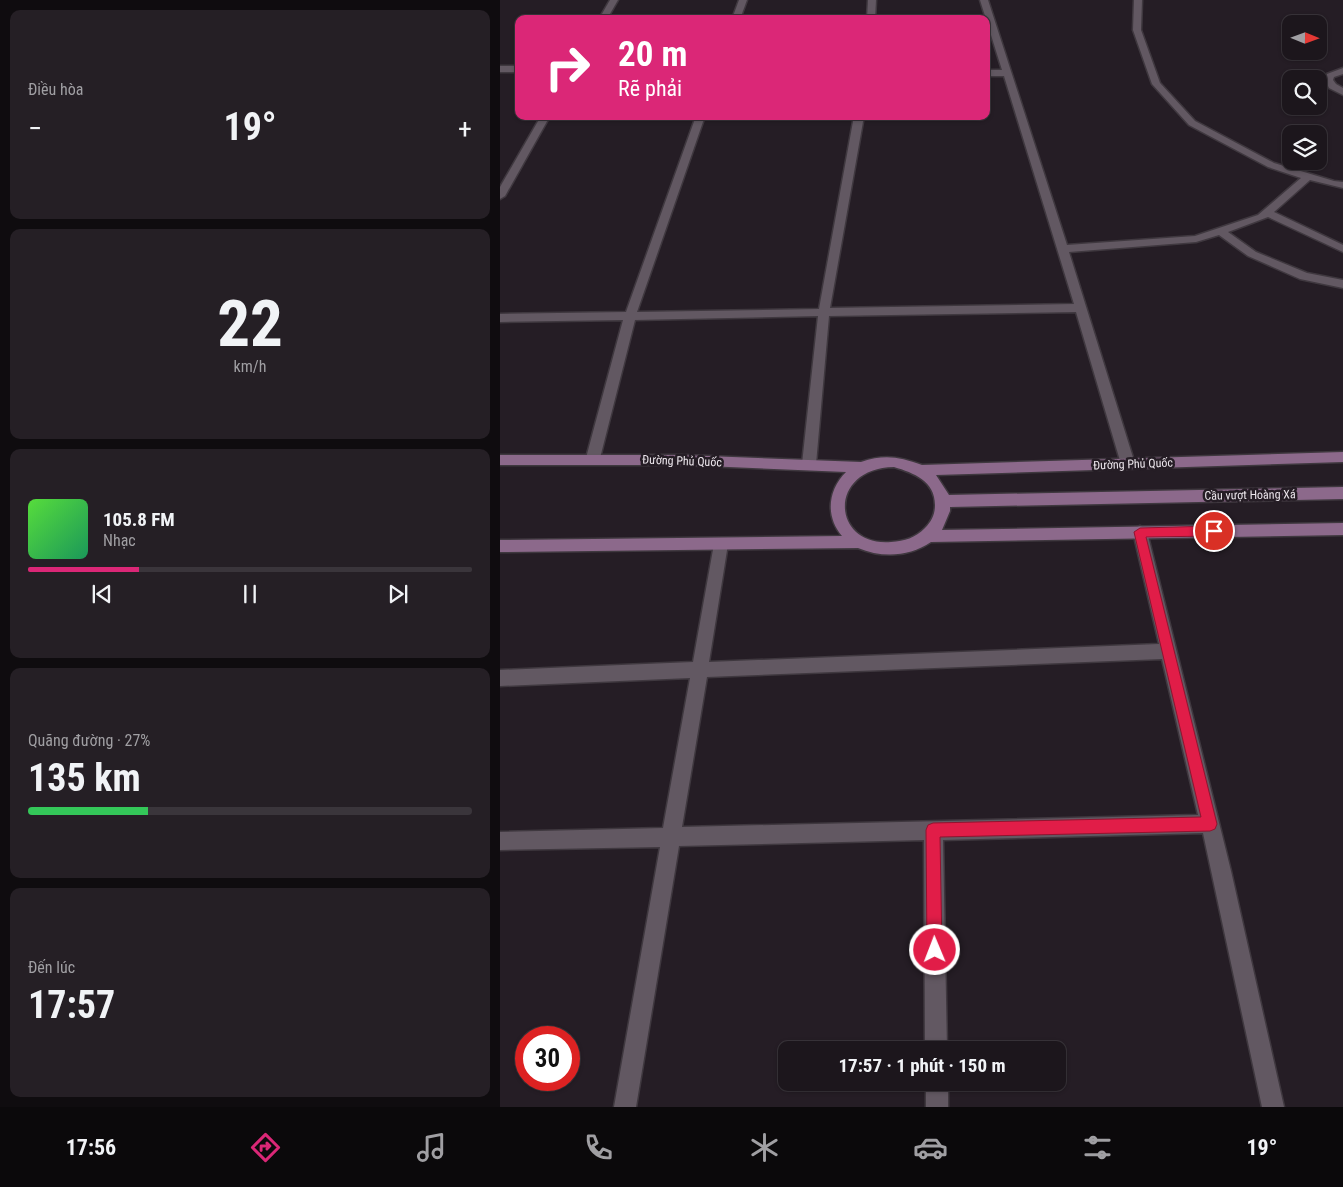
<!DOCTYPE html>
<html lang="vi">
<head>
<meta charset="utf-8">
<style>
  body { margin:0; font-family:"Roboto Condensed",sans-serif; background:#251f25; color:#f1f3f6; height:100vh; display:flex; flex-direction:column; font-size:19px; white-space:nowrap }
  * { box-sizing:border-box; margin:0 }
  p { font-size:16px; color:#a09fa3 }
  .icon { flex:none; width:28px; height:28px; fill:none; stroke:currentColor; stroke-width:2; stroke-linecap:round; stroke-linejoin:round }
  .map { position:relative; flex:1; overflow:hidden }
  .drawer { display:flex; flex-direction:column; gap:10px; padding:10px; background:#0f0c0f; width:500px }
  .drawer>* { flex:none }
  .guide { position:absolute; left:15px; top:15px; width:475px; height:105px; border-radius:10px; box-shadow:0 1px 4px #0004,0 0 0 1px #3a353b; background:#db2777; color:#fff; overflow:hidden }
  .needle { width:32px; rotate:91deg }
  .tools { position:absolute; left:782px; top:15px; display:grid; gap:10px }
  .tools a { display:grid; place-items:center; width:45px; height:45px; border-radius:10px; background:#1c161c; box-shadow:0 1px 4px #0004,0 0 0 1px #3a353b; font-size:25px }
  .speed { position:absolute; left:15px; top:1026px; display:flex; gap:10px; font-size:25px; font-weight:700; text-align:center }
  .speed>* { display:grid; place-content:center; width:65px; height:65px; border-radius:50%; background:#1c161c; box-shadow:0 1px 4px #0004,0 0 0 1px #3a353b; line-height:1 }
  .speed .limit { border:8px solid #d22; background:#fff; color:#111 }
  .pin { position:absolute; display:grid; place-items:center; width:42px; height:42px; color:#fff; margin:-21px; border:2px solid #fff; border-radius:50%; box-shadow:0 1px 5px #0007 }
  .me { position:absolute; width:55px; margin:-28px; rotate:359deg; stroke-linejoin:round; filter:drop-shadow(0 0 4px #0008) }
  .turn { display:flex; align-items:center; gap:18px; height:105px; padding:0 20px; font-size:22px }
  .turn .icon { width:65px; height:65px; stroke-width:2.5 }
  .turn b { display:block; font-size:35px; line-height:42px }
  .big { font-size:38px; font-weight:700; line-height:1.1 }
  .drawer .widget { flex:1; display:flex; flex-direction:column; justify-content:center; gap:8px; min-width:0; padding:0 18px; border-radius:10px; background:#251f25 }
  .drawer .dial { align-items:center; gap:0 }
  .dial b { font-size:65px; line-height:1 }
  .song { display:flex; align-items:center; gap:15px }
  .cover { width:60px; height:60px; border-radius:8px; background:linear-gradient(135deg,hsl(110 70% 55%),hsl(150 70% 35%)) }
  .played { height:5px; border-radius:2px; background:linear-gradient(90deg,#db2777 25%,#3a353b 25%) }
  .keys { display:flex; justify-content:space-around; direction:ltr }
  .heat { display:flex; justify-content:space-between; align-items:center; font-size:28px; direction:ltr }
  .charge { height:8px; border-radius:4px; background:linear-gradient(90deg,#34c759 27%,#3a353b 0) }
  .trip { position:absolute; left:278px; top:1041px; width:288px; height:50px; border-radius:10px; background:#1c161c; box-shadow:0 1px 4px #0004,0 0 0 1px #3a353b; font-weight:700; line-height:50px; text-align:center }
  .dock { display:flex; height:80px; justify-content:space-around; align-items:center; background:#0b090b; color:#a09fa3 }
  .dock .icon { width:35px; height:35px }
  .dock .active { color:#db2777 }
  .dock b { font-size:22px; color:#f1f3f6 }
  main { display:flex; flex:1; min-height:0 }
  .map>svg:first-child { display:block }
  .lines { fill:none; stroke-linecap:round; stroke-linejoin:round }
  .street-casing { stroke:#3f383f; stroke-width:3 }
  .secondary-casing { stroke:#3f383f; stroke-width:3 }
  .street { fill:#625862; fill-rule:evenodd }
  .secondary { fill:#8c698b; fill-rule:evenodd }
  .route { fill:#e11d48; stroke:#92132f }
  .labels { text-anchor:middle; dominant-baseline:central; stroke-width:5; stroke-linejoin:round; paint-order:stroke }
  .street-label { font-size:12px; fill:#ece6ec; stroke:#251d25 }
</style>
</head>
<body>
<main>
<section class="drawer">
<div class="widget"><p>Điều hòa</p>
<div class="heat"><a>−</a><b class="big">19°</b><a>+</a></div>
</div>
<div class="widget dial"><b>22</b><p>km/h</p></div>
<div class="widget">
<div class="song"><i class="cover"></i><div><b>105.8 FM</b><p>Nhạc</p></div></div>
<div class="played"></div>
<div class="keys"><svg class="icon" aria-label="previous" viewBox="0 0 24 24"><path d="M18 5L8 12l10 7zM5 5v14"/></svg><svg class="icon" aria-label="pause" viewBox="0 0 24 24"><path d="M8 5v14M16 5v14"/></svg><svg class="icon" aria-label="next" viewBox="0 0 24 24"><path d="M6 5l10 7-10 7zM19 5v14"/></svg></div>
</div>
<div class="widget"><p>Quãng đường · 27%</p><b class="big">135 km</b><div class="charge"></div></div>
<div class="widget"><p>Đến lúc</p><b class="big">17:57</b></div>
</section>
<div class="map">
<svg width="843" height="1107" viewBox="0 0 843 1107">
  <rect width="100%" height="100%" fill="#251d25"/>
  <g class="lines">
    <g class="street-casing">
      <g id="street">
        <polygon points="110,0 118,0 107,19 99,19"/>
        <polygon points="239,0 247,0 240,19 232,19"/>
        <polygon points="368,0 376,0 375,19 367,19"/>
        <polygon points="480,0 488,0 567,245 695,236 758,215 801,178 768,167 689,125 652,84 633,30 634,0 642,0 641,30 660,83 695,121 774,163 834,181 843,182 843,188 810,180 774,212 843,245 843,252 768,217 728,232 756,252 807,273 843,280 843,288 800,279 748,256 719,235 696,242 569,252 635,464 633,468 628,469 623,468 621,464 576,312 329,316 316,464 314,468 309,469 304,468 302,464 318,316 135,320 100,458 98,462 93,463 88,462 86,458 123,320 0,322 0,314 126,312 196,116 205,116 137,312 319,309 354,116 364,116 330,308 574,304 504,76 486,76 486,70 502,70"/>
        <rect x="0" y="66" width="19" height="6"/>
        <polygon points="843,68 843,74 834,77 833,80 836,84 843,88 843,95 829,88 825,80 827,74"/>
        <polygon points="41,116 50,116 5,196 0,199 0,187"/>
        <path d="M640 526 645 528 647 532 731 871 784 1107H762L703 833 443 840 447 1050H425L424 840 179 846 136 1107H114L160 847 0 850V832L163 828 190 678 0 686V670L193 662 214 544 216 540 221 538 226 540 228 544 209 662 659 644 633 532 635 528ZM662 659 698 815 182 827 207 677Z"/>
        <rect x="426" y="1082" width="22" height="25"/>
      </g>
    </g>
    <g class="secondary-casing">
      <path id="secondary" d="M843 452V462L436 475 449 495 843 487V499L450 507V511L442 530 843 523V535L431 542C409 557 382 558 358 548L0 552V540L342 536C325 516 328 490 346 472L182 465H0V455H182L361 462C385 454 399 457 422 465ZM394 467C414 473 435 481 435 505 435 514 432 521 425 528 415 538 405 541 391 542 331 547 327 468 394 467Z"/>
    </g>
    <use href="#street" class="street"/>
    <use href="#secondary" class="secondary"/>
  </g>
  <polygon class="route" points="714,526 719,531 714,536 646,537 717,824 715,829 710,831 440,837 442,950 440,956 435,958 429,956 427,950 426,830 428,825 433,823 701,817 634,532 640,528"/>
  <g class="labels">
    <g class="street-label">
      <text transform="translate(182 461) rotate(2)">Đường Phủ Quốc</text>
      <text transform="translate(633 464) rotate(-2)">Đường Phủ Quốc</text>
      <text transform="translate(750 495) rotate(-1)">Cầu vượt Hoàng Xá</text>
    </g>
  </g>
</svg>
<div class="tools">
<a><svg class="needle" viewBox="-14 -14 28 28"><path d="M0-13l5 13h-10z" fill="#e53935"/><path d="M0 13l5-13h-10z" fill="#a09fa3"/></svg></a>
<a><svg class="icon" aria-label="search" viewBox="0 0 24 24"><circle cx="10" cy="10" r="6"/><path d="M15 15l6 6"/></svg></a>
<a><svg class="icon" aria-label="layers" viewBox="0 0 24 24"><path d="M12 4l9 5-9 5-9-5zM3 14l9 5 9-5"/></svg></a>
</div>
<div class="speed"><div class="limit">30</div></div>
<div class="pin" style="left:714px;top:531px;background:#d93025"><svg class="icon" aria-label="arrive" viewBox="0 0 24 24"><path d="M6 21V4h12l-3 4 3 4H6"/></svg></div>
<svg class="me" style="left:435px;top:950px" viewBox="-20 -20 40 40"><circle r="17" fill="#e11d48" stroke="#fff" stroke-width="3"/><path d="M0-11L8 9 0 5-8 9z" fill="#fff"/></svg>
<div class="trip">17:57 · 1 phút · 150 m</div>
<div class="guide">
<div class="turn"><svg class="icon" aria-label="right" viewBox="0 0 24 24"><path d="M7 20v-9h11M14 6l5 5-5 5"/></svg><div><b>20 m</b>Rẽ phải</div></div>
</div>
</div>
</main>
<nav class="dock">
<b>17:56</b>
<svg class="icon active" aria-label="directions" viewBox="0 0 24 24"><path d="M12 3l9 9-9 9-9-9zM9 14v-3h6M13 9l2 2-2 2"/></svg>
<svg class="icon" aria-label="music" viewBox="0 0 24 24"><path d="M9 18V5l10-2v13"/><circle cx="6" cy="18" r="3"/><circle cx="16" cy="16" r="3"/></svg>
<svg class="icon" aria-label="phone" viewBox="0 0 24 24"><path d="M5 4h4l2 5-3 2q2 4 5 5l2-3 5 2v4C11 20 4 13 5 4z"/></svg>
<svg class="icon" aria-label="climate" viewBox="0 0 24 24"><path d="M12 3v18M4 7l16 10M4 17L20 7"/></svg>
<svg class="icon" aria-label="car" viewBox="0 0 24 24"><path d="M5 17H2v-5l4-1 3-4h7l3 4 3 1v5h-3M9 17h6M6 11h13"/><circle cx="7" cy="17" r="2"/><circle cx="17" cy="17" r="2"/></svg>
<svg class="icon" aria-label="filters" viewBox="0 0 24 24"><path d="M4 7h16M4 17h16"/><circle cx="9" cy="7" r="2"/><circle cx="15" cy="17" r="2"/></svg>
<b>19°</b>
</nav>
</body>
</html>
